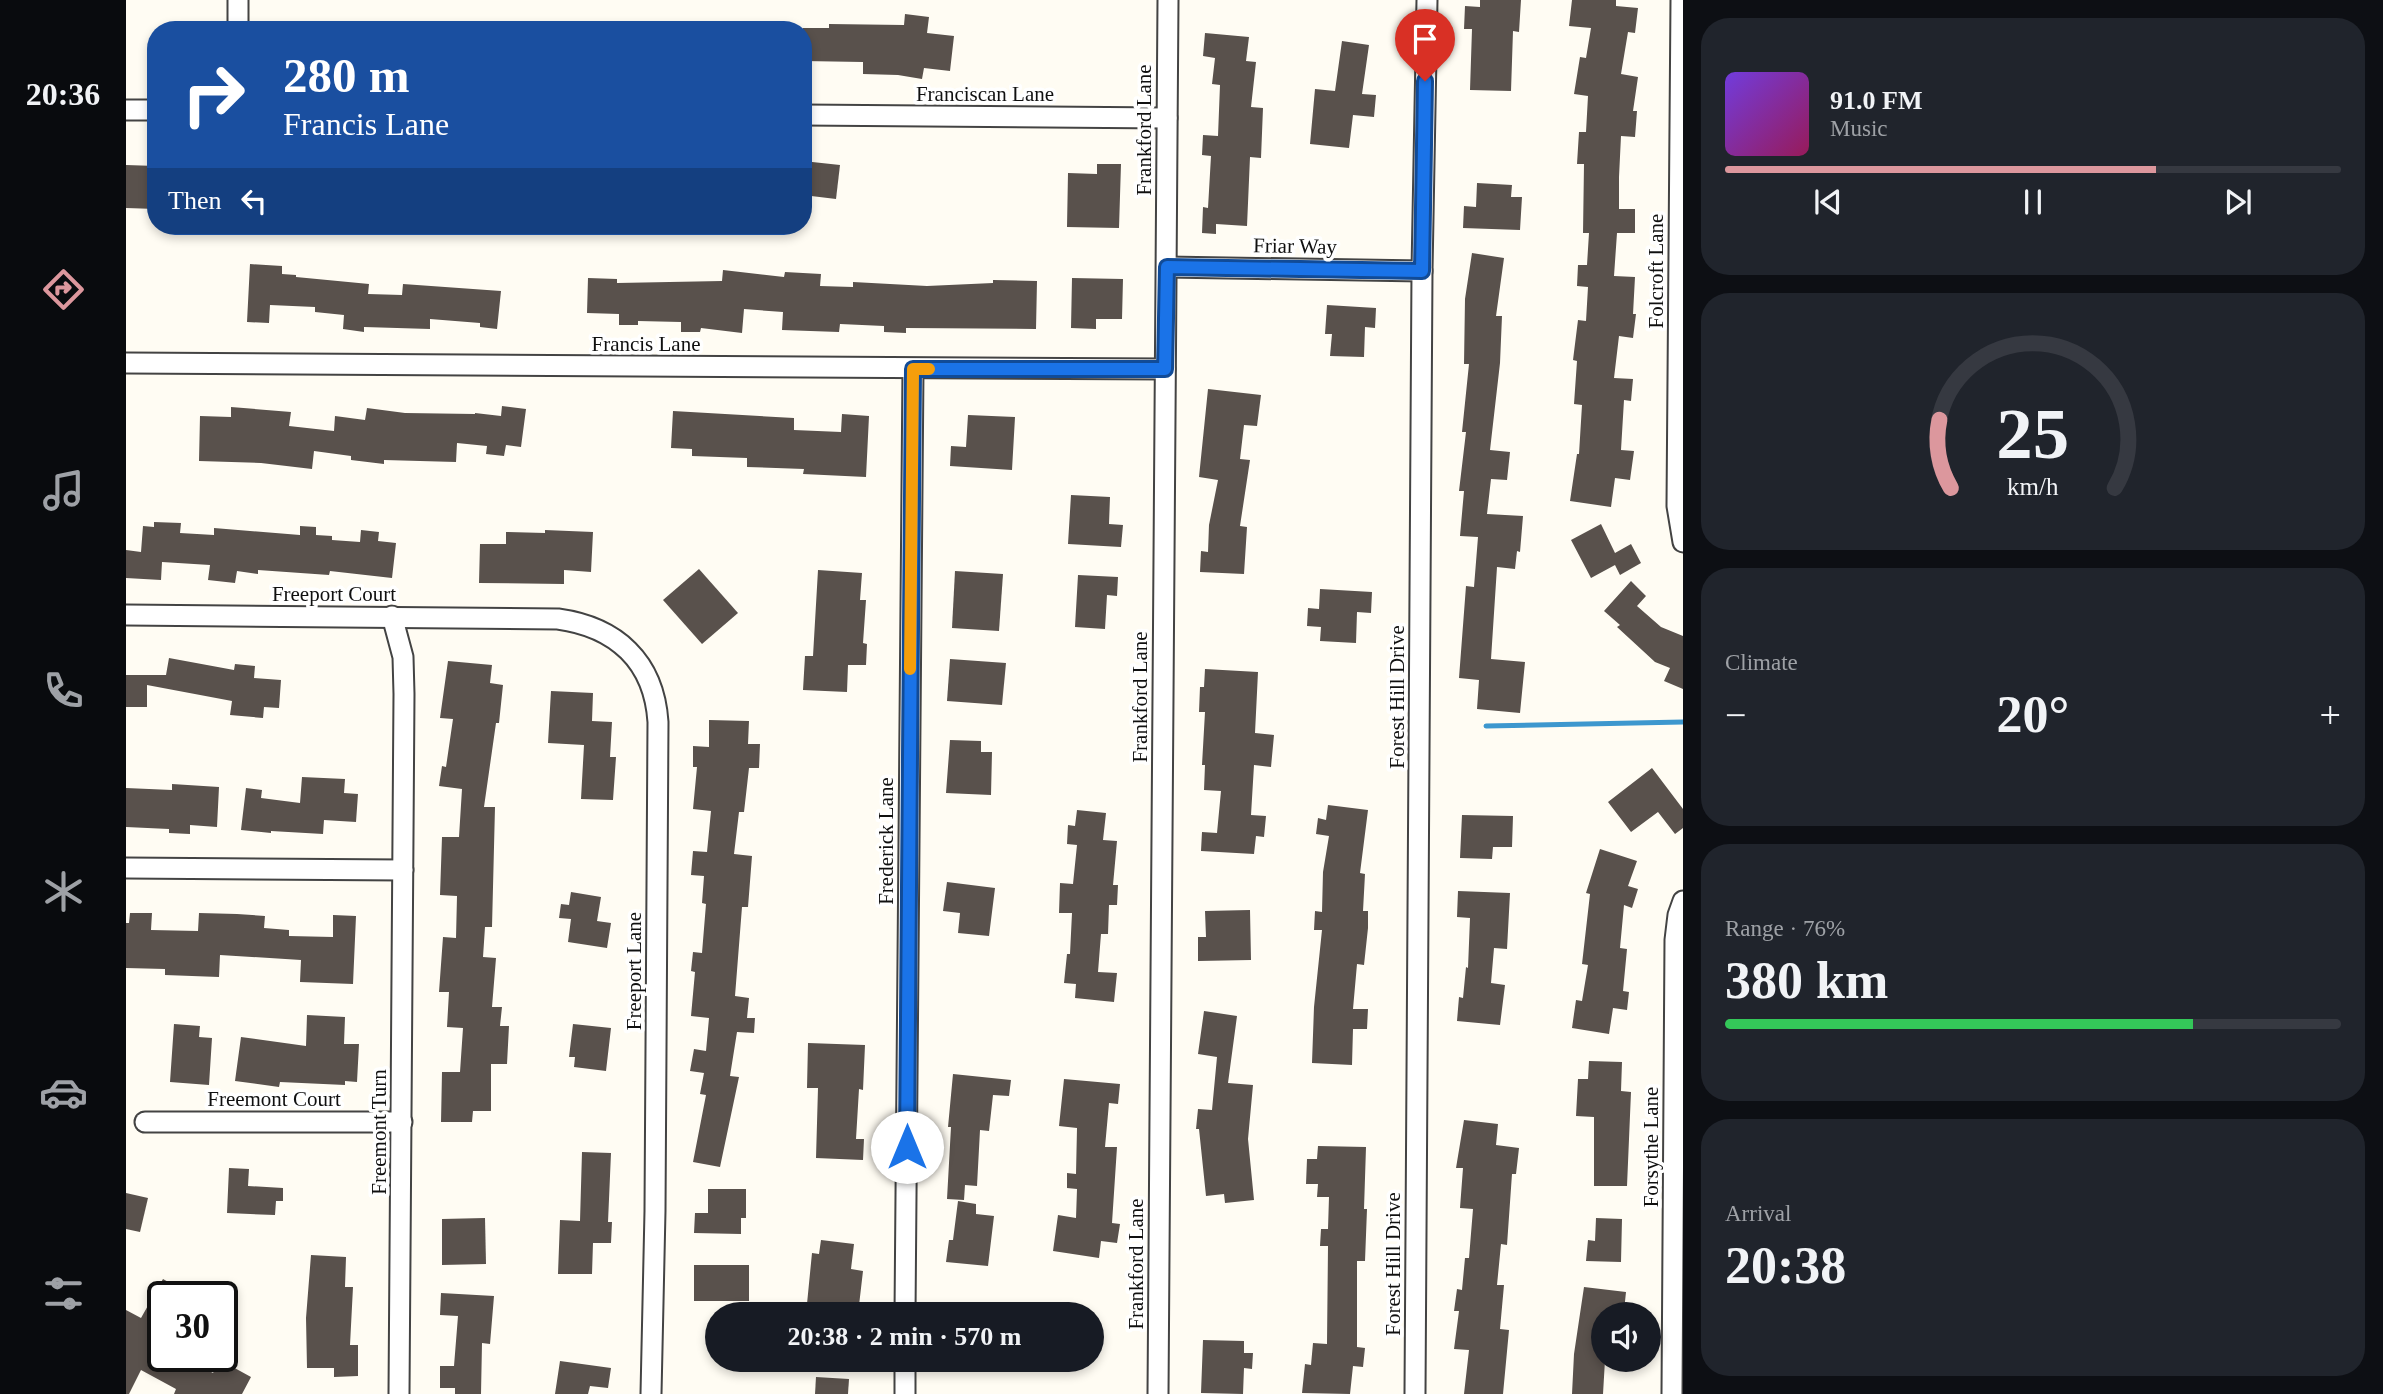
<!DOCTYPE html>
<html lang="en">
<head>
<meta charset="utf-8">
<style>
  body { margin:0; font-family:Georgia,serif; background:#20242c; color:#f1f3f6; height:100vh; display:flex; flex-direction:column; font-size:26px; white-space:nowrap }
  * { box-sizing:border-box; margin:0 }
  p { font-size:23px; color:#9ea1a6 }
  .icon { flex:none; width:38px; height:38px; fill:none; stroke:currentColor; stroke-width:2; stroke-linecap:round; stroke-linejoin:round }
  .map { position:relative; flex:1; overflow:hidden }
  .sheet { display:flex; flex-direction:column; gap:18px; padding:18px; background:#0d0f14; width:700px }
  .sheet>* { flex:none }
  .hud { position:absolute; left:21px; top:21px; width:665px; height:214px; border-radius:28px; box-shadow:0 4px 10px #0003; background:#1a4fa0; color:#fff; overflow:hidden }
  .fabs { position:absolute; left:1465px; top:1302px; display:grid; gap:14px }
  .fabs a { display:grid; place-items:center; width:70px; height:70px; border-radius:50%; background:#171b24; box-shadow:0 4px 10px #0003; font-size:35px }
  .speed { position:absolute; left:21px; top:1281px; display:flex; gap:14px; font-size:35px; font-weight:700; text-align:center }
  .speed>* { display:grid; place-content:center; width:91px; height:91px; border-radius:50%; background:#171b24; box-shadow:0 4px 10px #0003; line-height:1 }
  .speed .limit { border:4px solid #111; border-radius:10px; background:#fff; color:#111 }
  .pin { position:absolute; display:grid; place-items:center; width:60px; height:60px; color:#fff; margin:-72px -30px; border-radius:50% 50% 50% 0; rotate:-45deg; box-shadow:0 0 7px #0007 }
  .pin .icon { rotate:45deg }
  .me { position:absolute; width:77px; margin:-38px; rotate:0deg; stroke-linejoin:round; filter:drop-shadow(0 0 5px #0008) }
  .turn { display:flex; align-items:center; gap:24px; height:147px; padding:0 21px; font-size:32px }
  .turn .icon { width:91px; height:91px; stroke-width:2.5 }
  .turn b { display:block; font-size:49px; line-height:60px }
  .then { display:flex; align-items:center; height:66px; padding:0 21px; background:#0003; gap:14px; font-size:26px }
  .big { font-size:52px; font-weight:700; line-height:1.1 }
  .sheet .widget { flex:1; display:flex; flex-direction:column; justify-content:center; gap:10px; min-width:0; padding:0 24px; border-radius:28px; background:#20242c }
  .sheet .dial { align-items:center; gap:0 }
  .dial svg { height:182px; overflow:visible; fill:none; stroke:#363941; stroke-width:7; stroke-linecap:round; text-anchor:middle }
  .dial text { fill:#f1f3f6; stroke:none }
  .song { display:flex; align-items:center; gap:21px }
  .cover { width:84px; height:84px; border-radius:10px; background:linear-gradient(135deg,hsl(260 70% 55%),hsl(330 70% 35%)) }
  .played { height:7px; border-radius:4px; background:linear-gradient(90deg,#dc979d 70%,#363941 70%) }
  .keys { display:flex; justify-content:space-around; direction:ltr }
  .heat { display:flex; justify-content:space-between; align-items:center; font-size:38px; direction:ltr }
  .charge { height:10px; border-radius:5px; background:linear-gradient(90deg,#34c759 76%,#363941 0) }
  .trip { position:absolute; left:579px; top:1302px; width:399px; height:70px; border-radius:35px; background:#171b24; box-shadow:0 4px 10px #0003; font-weight:700; line-height:70px; text-align:center }
  main { display:flex; flex:1; min-height:0 }
  .tab-bar { display:flex; flex-direction:column; width:126px; justify-content:space-around; align-items:center; background:#090b0e; color:#9ea1a6 }
  .tab-bar .icon { width:49px; height:49px }
  .tab-bar .selected { color:#dc979d }
  .tab-bar b { font-size:32px; color:#f1f3f6 }
  .map>svg:first-child { display:block }
  .lines { fill:none; stroke-linecap:round; stroke-linejoin:round }
  .stream { stroke:#3d97ce; stroke-width:5 }
  .building { fill:#59514c }
  .minor-casing { stroke:#434343; stroke-width:23 }
  .minor { stroke:#fff; stroke-width:19 }
  .route-casing { stroke:#114b97; stroke-width:18 }
  .route { stroke:#1a73e8; stroke-width:12 }
  .slow { stroke:#f59e0b; stroke-width:12 }
  .labels { text-anchor:middle; dominant-baseline:central; stroke-width:7; stroke-linejoin:round; paint-order:stroke }
  .street-label { font-size:21px; fill:#101010; stroke:#fff }
</style>
</head>
<body>
<main>
<nav class="tab-bar">
<b>20:36</b>
<svg class="icon selected" aria-label="directions" viewBox="0 0 24 24"><path d="M12 3l9 9-9 9-9-9zM9 14v-3h6M13 9l2 2-2 2"/></svg>
<svg class="icon" aria-label="music" viewBox="0 0 24 24"><path d="M9 18V5l10-2v13"/><circle cx="6" cy="18" r="3"/><circle cx="16" cy="16" r="3"/></svg>
<svg class="icon" aria-label="phone" viewBox="0 0 24 24"><path d="M5 4h4l2 5-3 2q2 4 5 5l2-3 5 2v4C11 20 4 13 5 4z"/></svg>
<svg class="icon" aria-label="climate" viewBox="0 0 24 24"><path d="M12 3v18M4 7l16 10M4 17L20 7"/></svg>
<svg class="icon" aria-label="car" viewBox="0 0 24 24"><path d="M5 17H2v-5l4-1 3-4h7l3 4 3 1v5h-3M9 17h6M6 11h13"/><circle cx="7" cy="17" r="2"/><circle cx="17" cy="17" r="2"/></svg>
<svg class="icon" aria-label="filters" viewBox="0 0 24 24"><path d="M4 7h16M4 17h16"/><circle cx="9" cy="7" r="2"/><circle cx="15" cy="17" r="2"/></svg>
</nav>
<div class="map">
<svg width="1557" height="1394" viewBox="0 0 1557 1394">
  <rect width="100%" height="100%" fill="#fffcf3"/>
  <g class="lines">
    <polyline class="stream" points="1360,726 1557,722"/>
  </g>
  <g class="building">
    <polygon points="1354,0 1395,0 1393,32 1387,31 1385,91 1344,90 1346,29 1338,29 1339,6 1354,7"/>
    <polygon points="1446,0 1490,0 1490,6 1512,8 1509,33 1502,32 1495,74 1512,77 1507,111 1511,111 1509,137 1495,136 1493,177 1493,209 1509,209 1509,233 1491,233 1488,276 1509,277 1507,314 1510,314 1507,338 1493,336 1488,378 1507,379 1505,401 1498,400 1495,450 1508,451 1504,480 1489,478 1485,507 1444,501 1451,454 1453,454 1456,405 1448,404 1451,361 1447,360 1452,320 1460,321 1462,287 1451,286 1452,265 1461,265 1463,233 1457,233 1458,164 1451,164 1453,132 1460,132 1462,96 1448,94 1454,57 1460,58 1465,28 1443,26"/>
    <polygon points="779,14 803,17 801,33 828,36 824,71 798,68 796,79 772,75 737,74 737,62 677,61 677,28 703,28 703,24 778,25"/>
    <polygon points="1079,33 1123,37 1120,61 1130,62 1125,107 1137,108 1135,158 1124,157 1121,226 1090,224 1090,234 1076,233 1077,207 1082,208 1085,156 1076,155 1077,135 1092,136 1094,85 1086,84 1089,58 1077,56"/>
    <polygon points="1216,41 1243,45 1236,94 1250,95 1248,117 1227,115 1223,148 1184,144 1189,89 1209,91"/>
    <polygon points="677,161 714,165 710,199 677,195"/>
    <polygon points="971,164 995,164 993,228 941,227 942,173 971,174"/>
    <polygon points="0,165 30,166 30,209 0,208"/>
    <polygon points="1351,183 1386,185 1385,197 1396,197 1394,230 1337,228 1338,206 1350,207"/>
    <polygon points="1346,253 1378,258 1370,316 1376,316 1374,363 1364,450 1384,452 1381,480 1365,479 1361,514 1397,516 1394,552 1391,551 1389,569 1371,567 1365,659 1399,662 1394,713 1351,709 1353,680 1333,678 1340,586 1348,587 1352,537 1334,536 1338,491 1333,491 1340,432 1336,432 1343,364 1338,364 1339,299"/>
    <polygon points="124,264 156,266 156,274 170,275 170,277 243,284 242,294 276,295 277,284 375,291 371,329 354,327 354,323 304,319 304,329 238,327 238,332 217,329 218,315 189,312 189,307 144,305 143,323 121,322"/>
    <polygon points="597,270 658,277 659,272 695,274 694,286 727,287 727,282 801,286 867,283 867,280 911,281 910,329 780,328 780,333 758,332 758,326 714,324 713,332 656,330 657,312 618,309 616,333 575,328 574,332 555,332 555,322 512,321 512,325 493,325 493,314 461,313 462,278 491,279 491,283 596,281"/>
    <polygon points="946,278 997,279 996,319 970,319 970,329 945,328"/>
    <polygon points="1201,305 1250,308 1249,328 1239,327 1238,357 1204,356 1206,334 1199,334"/>
    <polygon points="1082,389 1135,395 1131,426 1118,425 1114,459 1124,460 1114,526 1121,527 1118,574 1074,572 1075,551 1082,552 1083,525 1092,480 1073,477"/>
    <polygon points="376,406 400,409 395,447 380,445 378,456 360,454 361,446 331,443 330,462 258,460 258,464 225,460 225,456 188,451 186,469 135,463 73,461 74,416 105,417 105,407 165,412 163,426 208,431 209,416 239,420 241,408 279,413 349,414 349,413 375,416"/>
    <polygon points="547,411 668,418 668,430 715,432 716,414 743,416 740,477 677,474 678,469 621,467 621,458 566,456 566,449 545,448"/>
    <polygon points="842,415 889,417 886,470 824,466 825,446 840,447"/>
    <polygon points="945,495 984,497 983,524 997,525 995,547 942,544"/>
    <polygon points="28,522 55,523 54,533 88,535 88,528 174,535 174,526 190,527 190,535 206,536 206,540 234,542 235,530 253,532 252,541 270,543 266,578 204,571 203,575 132,570 132,574 111,571 109,583 82,580 84,565 36,562 35,580 0,578 0,550 15,552 17,526 28,527"/>
    <polygon points="1475,524 1489,553 1505,544 1515,563 1494,575 1489,565 1465,578 1445,540"/>
    <polygon points="419,530 467,532 465,572 438,570 438,584 353,583 354,544 380,544 380,532 419,533"/>
    <polygon points="573,569 612,613 576,644 537,600"/>
    <polygon points="692,570 736,573 734,600 740,600 737,643 741,644 740,665 722,665 721,692 677,690 679,656 687,656"/>
    <polygon points="829,571 877,574 873,631 826,628"/>
    <polygon points="952,575 992,577 991,596 981,595 979,629 949,627"/>
    <polygon points="1505,581 1520,596 1511,606 1535,627 1557,636 1557,689 1538,681 1544,668 1529,662 1491,627 1494,625 1478,611"/>
    <polygon points="1194,589 1246,592 1245,613 1231,612 1230,643 1194,641 1195,627 1181,626 1182,608 1193,609"/>
    <polygon points="43,658 108,670 109,664 129,666 128,678 155,680 153,708 138,707 137,718 104,715 106,701 21,685 21,707 0,707 0,675 40,675"/>
    <polygon points="824,659 880,663 876,705 821,701"/>
    <polygon points="322,661 366,665 364,683 377,685 373,723 370,723 358,807 369,807 366,927 359,927 357,957 370,958 366,1007 376,1007 374,1026 383,1026 381,1064 365,1064 365,1111 347,1111 346,1122 315,1122 316,1072 334,1072 337,1028 321,1027 323,992 313,992 317,937 330,938 331,896 314,895 316,837 333,837 336,789 313,786 316,766 320,767 327,719 314,718"/>
    <polygon points="1079,669 1132,672 1129,733 1148,735 1145,767 1128,765 1125,815 1140,816 1138,837 1130,836 1128,854 1075,851 1076,832 1091,833 1095,791 1078,790 1079,765 1076,765 1079,712 1073,712 1074,687 1078,687"/>
    <polygon points="425,691 467,693 466,721 486,722 484,757 490,757 487,800 455,799 458,745 422,743"/>
    <polygon points="583,720 623,721 622,744 634,744 633,768 623,768 618,812 613,812 608,854 626,856 622,907 616,907 609,996 623,998 621,1018 629,1018 628,1033 611,1032 604,1076 613,1077 594,1167 567,1162 580,1095 574,1094 578,1073 564,1071 568,1049 580,1051 583,1018 565,1016 569,972 565,971 567,952 576,953 580,904 576,903 578,876 565,875 567,851 581,852 585,811 567,809 571,767 567,767 567,746 583,747"/>
    <polygon points="824,740 855,741 855,752 866,752 865,795 820,793"/>
    <polygon points="1526,768 1557,809 1557,828 1549,834 1532,812 1505,832 1482,802"/>
    <polygon points="176,777 219,779 218,793 232,794 230,822 198,820 197,834 145,831 145,833 115,830 120,788 136,790 135,798 174,803"/>
    <polygon points="46,784 93,787 91,827 64,825 64,834 43,833 43,829 0,827 0,788 46,790"/>
    <polygon points="1202,805 1242,810 1234,873 1239,874 1237,911 1242,911 1242,928 1238,965 1231,964 1227,1009 1242,1009 1241,1029 1227,1029 1226,1065 1186,1063 1188,1007 1196,930 1188,930 1189,911 1196,912 1197,872 1203,836 1190,834 1192,818 1200,820"/>
    <polygon points="951,810 980,813 977,840 991,841 987,885 992,885 991,905 983,905 982,934 975,934 972,972 991,973 988,1002 949,998 950,984 938,983 941,954 944,954 946,913 933,913 934,883 947,884 951,845 941,844 942,825 949,826"/>
    <polygon points="1336,815 1387,816 1386,847 1367,847 1366,859 1334,858"/>
    <polygon points="1474,849 1511,861 1502,886 1512,889 1506,908 1498,905 1494,948 1501,949 1497,991 1503,992 1501,1010 1487,1008 1483,1034 1446,1028 1450,1000 1456,1001 1462,965 1456,964 1464,894 1460,893"/>
    <polygon points="821,882 869,888 863,936 832,933 834,913 817,911"/>
    <polygon points="1332,891 1384,893 1381,949 1368,948 1365,983 1379,985 1374,1025 1331,1021 1333,997 1337,998 1340,967 1342,968 1344,918 1331,917"/>
    <polygon points="445,892 475,897 471,921 485,923 481,948 442,942 445,919 433,918 435,904 443,905"/>
    <polygon points="1124,910 1125,960 1072,961 1072,937 1080,937 1079,911"/>
    <polygon points="4,913 26,913 25,930 72,931 73,913 111,914 139,916 138,928 163,930 163,936 207,937 207,915 230,916 227,984 174,982 175,960 94,955 93,977 39,975 39,969 0,968 0,923 3,923"/>
    <polygon points="1078,1011 1111,1016 1102,1083 1127,1085 1122,1139 1128,1200 1099,1203 1098,1194 1080,1196 1073,1129 1070,1129 1072,1109 1086,1110 1091,1057 1072,1054"/>
    <polygon points="181,1015 219,1017 218,1044 233,1044 231,1082 219,1081 219,1085 154,1082 153,1087 109,1081 115,1037 180,1046"/>
    <polygon points="48,1024 74,1026 73,1037 86,1038 83,1085 44,1082"/>
    <polygon points="447,1024 485,1028 480,1071 448,1067 449,1057 443,1057"/>
    <polygon points="682,1043 739,1045 737,1090 733,1089 730,1139 738,1139 737,1160 690,1158 692,1088 681,1088"/>
    <polygon points="1463,1061 1496,1062 1495,1091 1505,1092 1501,1186 1468,1186 1468,1117 1450,1116 1452,1079 1462,1079"/>
    <polygon points="827,1074 885,1080 883,1096 867,1095 863,1131 854,1130 851,1186 839,1185 838,1200 821,1199 825,1127 822,1127"/>
    <polygon points="938,1079 994,1084 992,1104 983,1103 979,1147 991,1147 986,1223 994,1224 991,1243 975,1241 973,1258 927,1251 932,1215 950,1218 951,1189 941,1188 941,1173 950,1174 951,1128 933,1126"/>
    <polygon points="1338,1120 1372,1124 1370,1145 1393,1148 1390,1174 1386,1174 1381,1245 1375,1244 1371,1285 1378,1285 1374,1329 1383,1330 1377,1394 1338,1394 1343,1350 1328,1349 1333,1311 1328,1311 1331,1289 1336,1290 1339,1258 1343,1258 1347,1209 1334,1208 1337,1168 1330,1168"/>
    <polygon points="1192,1146 1240,1147 1238,1209 1241,1209 1239,1261 1231,1261 1231,1347 1239,1348 1237,1367 1227,1366 1224,1394 1176,1393 1179,1364 1185,1365 1187,1343 1201,1344 1202,1246 1194,1246 1195,1229 1202,1229 1203,1197 1191,1197 1192,1184 1180,1184 1181,1159 1191,1159"/>
    <polygon points="456,1152 485,1153 482,1222 486,1222 485,1243 467,1243 466,1274 432,1274 434,1220 454,1221"/>
    <polygon points="103,1168 123,1169 122,1186 157,1188 157,1201 150,1201 149,1215 101,1213"/>
    <polygon points="582,1189 620,1189 620,1218 615,1218 615,1234 568,1233 569,1213 582,1213"/>
    <polygon points="0,1193 22,1198 14,1232 0,1229"/>
    <polygon points="832,1201 850,1204 850,1214 868,1216 862,1266 820,1262 823,1240 827,1240"/>
    <polygon points="359,1218 360,1264 316,1265 316,1219"/>
    <polygon points="1470,1218 1496,1219 1495,1262 1460,1261 1462,1240 1469,1241"/>
    <polygon points="695,1240 728,1244 725,1269 737,1271 732,1314 680,1314 686,1253 693,1254"/>
    <polygon points="185,1255 220,1257 219,1287 227,1287 224,1345 232,1345 232,1376 208,1377 208,1368 181,1368 180,1318"/>
    <rect x="568" y="1265" width="55" height="36"/>
    <polygon points="37,1279 69,1297 37,1297 37,1356 55,1356 87,1373 94,1360 125,1377 116,1394 48,1394 50,1389 15,1370 3,1394 0,1394 0,1310 15,1318"/>
    <polygon points="1458,1287 1500,1292 1498,1311 1483,1309 1482,1314 1477,1314 1477,1360 1479,1360 1477,1394 1446,1394 1448,1354"/>
    <polygon points="315,1293 368,1296 364,1344 356,1343 355,1394 329,1394 329,1388 314,1388 314,1366 328,1366 332,1316 314,1315"/>
    <polygon points="1077,1340 1118,1341 1118,1353 1127,1353 1126,1369 1118,1368 1117,1394 1075,1393"/>
    <polygon points="434,1361 485,1368 482,1388 464,1386 462,1394 429,1394"/>
    <polygon points="690,1377 723,1379 722,1394 689,1394"/>
  </g>
  <g class="lines">
    <g class="minor-casing">
      <g id="minor">
        <polyline points="1555,0 1551,506 1557,542"/>
        <polyline points="112,30 112,0"/>
        <polyline points="0,110 30,110"/>
        <polyline points="677,115 1041,118"/>
        <polyline points="1041,267 1296,271"/>
        <polyline points="0,363 1039,369"/>
        <path d="M0 615 432 619C490 627 528 661 532 722L529 1211 525 1394"/>
        <polyline points="266,616 277,657 278,694 273,1394"/>
        <polyline points="0,868 277,870"/>
        <polyline points="19,1122 276,1122"/>
        <polyline points="779,1314 787,369"/>
        <polyline points="779,1394 779,1360"/>
        <polyline points="1032,1394 1042,0"/>
        <polyline points="1289,1394 1296,271 1301,0"/>
        <polyline points="1546,1394 1549,940 1552,915 1557,901"/>
      </g>
    </g>
    <use href="#minor" class="minor"/>
  </g>
  <g class="lines">
    <g class="route-casing">
      <polyline id="route" points="781,1147 787,369 1039,369 1041,267 1296,271 1299,81"/>
    </g>
    <use href="#route" class="route"/>
    <polyline class="slow" points="784,669 787,369 803,369"/>
  </g>
  <g class="labels">
    <g class="street-label">
      <text x="859" y="94">Franciscan Lane</text>
      <text transform="translate(1018 130) rotate(-90)">Frankford Lane</text>
      <text transform="translate(1169 246) rotate(1)">Friar Way</text>
      <text transform="translate(1530 271) rotate(-90)">Folcroft Lane</text>
      <text x="520" y="344">Francis Lane</text>
      <text x="208" y="594">Freeport Court</text>
      <text transform="translate(1014 697) rotate(-90)">Frankford Lane</text>
      <text transform="translate(1271 697) rotate(-90)">Forest Hill Drive</text>
      <text transform="translate(760 841) rotate(-90)">Frederick Lane</text>
      <text transform="translate(508 971) rotate(-90)">Freeport Lane</text>
      <text x="148" y="1099">Freemont Court</text>
      <text transform="translate(253 1132) rotate(-90)">Freemont Turn</text>
      <text transform="translate(1525 1147) rotate(-90)">Forsythe Lane</text>
      <text transform="translate(1010 1264) rotate(-90)">Frankford Lane</text>
      <text transform="translate(1267 1264) rotate(-90)">Forest Hill Drive</text>
    </g>
  </g>
</svg>
<div class="fabs">
<a><svg class="icon" aria-label="sound" viewBox="0 0 24 24"><path d="M4 9h4l5-4v14l-5-4H4zM17 9q2 3 0 6"/></svg></a>
</div>
<div class="speed"><div class="limit">30</div></div>
<div class="pin" style="left:1299px;top:81px;background:#d93025"><svg class="icon" aria-label="arrive" viewBox="0 0 24 24"><path d="M6 21V4h12l-3 4 3 4H6"/></svg></div>
<svg class="me" style="left:781px;top:1147px" viewBox="-20 -20 40 40"><circle r="19" fill="#fff"/><path d="M0-13L10 11 0 6-10 11z" fill="#1a73e8"/></svg>
<div class="trip">20:38 · 2 min · 570 m</div>
<div class="hud">
<div class="turn"><svg class="icon" aria-label="right" viewBox="0 0 24 24"><path d="M7 20v-9h11M14 6l5 5-5 5"/></svg><div><b>280 m</b>Francis Lane</div></div>
<div class="then">Then<svg class="icon" aria-label="left" viewBox="0 0 24 24"><path d="M17 20v-9H6M10 6l-5 5 5 5"/></svg></div>
</div>
</div>
<section class="sheet">
<div class="widget">
<div class="song"><i class="cover"></i><div><b>91.0 FM</b><p>Music</p></div></div>
<div class="played"></div>
<div class="keys"><svg class="icon" aria-label="previous" viewBox="0 0 24 24"><path d="M18 5L8 12l10 7zM5 5v14"/></svg><svg class="icon" aria-label="pause" viewBox="0 0 24 24"><path d="M8 5v14M16 5v14"/></svg><svg class="icon" aria-label="next" viewBox="0 0 24 24"><path d="M6 5l10 7-10 7zM19 5v14"/></svg></div>
</div>
<div class="widget dial"><svg viewBox="0 0 100 80">
<path d="M14 69A42 42 0 1 1 86 69"/>
<path d="M14 69A42 42 0 0 1 9 39" stroke="#dc979d"/>
<text x="50" y="56" font-size="32" font-weight="700">25</text>
<text x="50" y="72" font-size="11">km/h</text>
</svg></div>
<div class="widget"><p>Climate</p>
<div class="heat"><a>−</a><b class="big">20°</b><a>+</a></div>
</div>
<div class="widget"><p>Range · 76%</p><b class="big">380 km</b><div class="charge"></div></div>
<div class="widget"><p>Arrival</p><b class="big">20:38</b></div>
</section>
</main>
</body>
</html>
